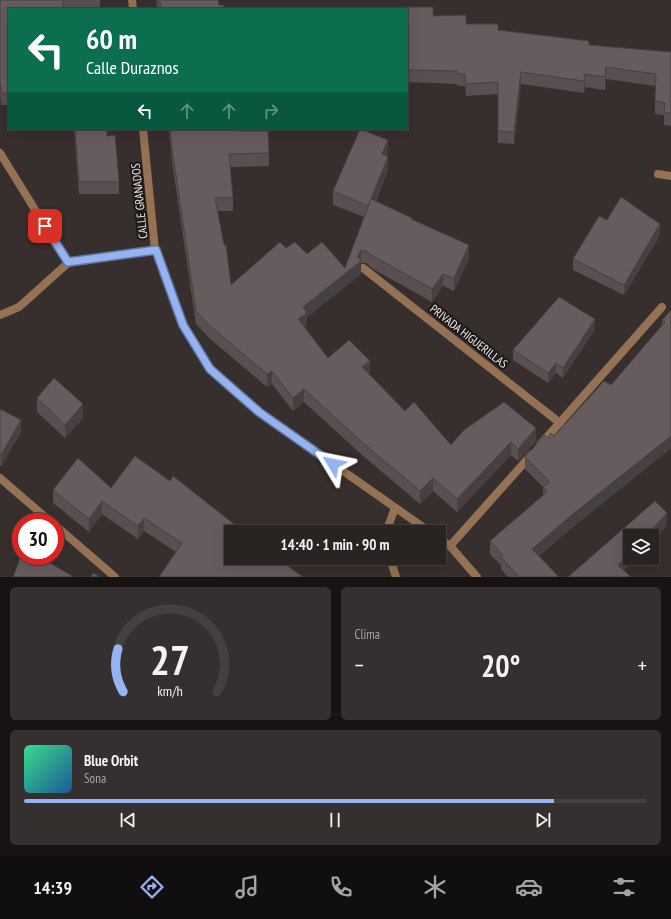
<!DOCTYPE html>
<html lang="es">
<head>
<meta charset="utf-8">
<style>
  body { margin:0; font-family:"PT Sans Narrow",sans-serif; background:#352f2f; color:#f1f3f6; height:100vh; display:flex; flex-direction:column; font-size:15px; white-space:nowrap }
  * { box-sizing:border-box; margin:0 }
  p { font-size:13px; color:#a5a4a5 }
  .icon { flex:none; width:22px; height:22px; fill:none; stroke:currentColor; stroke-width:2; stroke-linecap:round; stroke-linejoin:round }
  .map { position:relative; height:577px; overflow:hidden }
  .sheet { display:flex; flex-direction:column; gap:10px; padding:10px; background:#171313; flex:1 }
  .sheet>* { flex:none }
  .guide { position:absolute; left:8px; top:8px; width:400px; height:122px; border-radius:0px; box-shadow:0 4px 16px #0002,0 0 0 1px #454040; background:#0b6e4f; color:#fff; overflow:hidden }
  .tools { position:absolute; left:623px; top:529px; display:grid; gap:8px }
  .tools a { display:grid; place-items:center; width:36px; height:36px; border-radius:0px; background:#292322; box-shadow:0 4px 16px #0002,0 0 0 1px #454040; font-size:20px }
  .speed { position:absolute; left:12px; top:513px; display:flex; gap:8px; font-size:20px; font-weight:700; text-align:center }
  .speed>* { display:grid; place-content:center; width:52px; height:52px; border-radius:50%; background:#292322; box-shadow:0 4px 16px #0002,0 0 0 1px #454040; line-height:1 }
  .speed .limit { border:6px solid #d22; background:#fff; color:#111 }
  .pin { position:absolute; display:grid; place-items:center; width:34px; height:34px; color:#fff; margin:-17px; border-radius:8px; box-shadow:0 2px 6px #0006 }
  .me { position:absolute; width:44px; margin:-22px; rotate:305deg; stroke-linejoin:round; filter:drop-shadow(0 0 3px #0008) }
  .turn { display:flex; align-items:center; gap:14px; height:84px; padding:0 12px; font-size:18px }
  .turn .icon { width:52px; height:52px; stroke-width:2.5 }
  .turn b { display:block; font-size:28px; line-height:34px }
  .lanes { display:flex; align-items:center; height:38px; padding:0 12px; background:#0003; justify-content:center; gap:20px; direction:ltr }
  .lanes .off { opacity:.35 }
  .big { font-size:30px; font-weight:800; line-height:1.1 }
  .sheet .widget { flex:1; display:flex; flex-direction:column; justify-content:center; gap:6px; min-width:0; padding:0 14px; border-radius:6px; background:#352f2f }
  .sheet .dial { align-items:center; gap:0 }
  .dial svg { height:104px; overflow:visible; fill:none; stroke:#454040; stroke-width:7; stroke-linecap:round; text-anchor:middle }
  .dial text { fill:#f1f3f6; stroke:none }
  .song { display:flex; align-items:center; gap:12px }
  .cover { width:48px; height:48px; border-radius:6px; background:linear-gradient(135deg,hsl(150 70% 55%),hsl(210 70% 35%)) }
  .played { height:4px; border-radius:2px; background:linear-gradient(90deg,#95b2f1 85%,#454040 85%) }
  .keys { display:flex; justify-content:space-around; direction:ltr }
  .heat { display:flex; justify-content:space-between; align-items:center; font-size:22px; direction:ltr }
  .sheet .tiles { flex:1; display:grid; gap:10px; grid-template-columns:1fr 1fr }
  .widget:last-child { grid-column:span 2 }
  .trip { position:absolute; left:224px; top:525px; width:222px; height:40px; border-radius:0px; background:#292322; box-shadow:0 4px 16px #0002,0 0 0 1px #454040; font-weight:800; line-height:40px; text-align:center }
  .tab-bar { display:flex; height:64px; justify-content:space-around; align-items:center; background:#100e0e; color:#a5a4a5 }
  .tab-bar .icon { width:28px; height:28px }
  .tab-bar .selected { color:#95b2f1 }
  .tab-bar b { font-size:18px; color:#f1f3f6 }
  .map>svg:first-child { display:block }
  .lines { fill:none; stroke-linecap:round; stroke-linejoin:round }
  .service { stroke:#947253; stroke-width:8 }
  .minor { stroke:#947253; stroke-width:8 }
  .wall { fill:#584f50 }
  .shaded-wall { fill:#474041 }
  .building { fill:#665c5d; stroke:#474041 }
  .route-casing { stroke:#61749d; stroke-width:10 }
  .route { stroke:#95b2f1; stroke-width:7 }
  .labels { text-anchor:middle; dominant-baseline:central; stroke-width:4; stroke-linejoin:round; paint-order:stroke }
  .street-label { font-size:12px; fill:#f0ebe9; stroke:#1c1817 }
</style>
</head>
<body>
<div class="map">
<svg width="671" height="577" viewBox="0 0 671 577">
  <rect width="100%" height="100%" fill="#372f2d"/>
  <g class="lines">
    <polyline class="service" points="658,174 671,176"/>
    <g class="minor">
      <polyline points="132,0 133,9"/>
      <polyline points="143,129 155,250 183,325 210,369 259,412 430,532"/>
      <polyline points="0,153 68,263"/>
      <polyline points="363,268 560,423"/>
      <polyline points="0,315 19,307 68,263 155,250"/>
      <polyline points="540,445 662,307"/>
      <polyline points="0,478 51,522"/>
      <polyline points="55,525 115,577"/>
      <polyline points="386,532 395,508"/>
      <polyline points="439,538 450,546 477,577"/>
      <polyline points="450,546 532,454"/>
      <polyline points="390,558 396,577"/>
    </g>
  </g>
  <g class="wall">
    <polygon points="0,0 100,0 100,8 85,9 9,9 9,105 1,105 0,94"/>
    <polygon points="156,0 218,0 219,5 224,9 157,9"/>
    <polygon points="407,9 466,24 498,30 589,45 671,52 671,126 664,125 664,115 655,114 655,86 606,79 605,90 585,87 584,93 521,84 514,144 498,143 498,94 466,96 465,86 457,86 457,84 407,82"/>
    <polygon points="23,129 50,129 23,130"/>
    <polygon points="74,129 107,129 107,136 119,182 119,194 79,194"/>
    <polygon points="169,129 238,129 238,131 269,153 269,166 230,167 233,198 233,211 218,211 231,285 286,248 307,254 345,268 364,217 333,205 333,191 388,153 387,156 388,170 376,201 412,220 469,258 454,291 443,286 432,302 373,269 366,263 361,263 361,274 307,317 307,325 305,327 328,358 370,373 369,374 405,411 451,445 536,441 518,461 511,455 457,512 433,491 420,504 362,455 304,402 293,411 272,384 267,387 209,338 196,324 172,161"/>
    <polygon points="660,235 624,295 573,270 573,259"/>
    <polygon points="671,310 671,448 568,531 539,556 559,577 508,577 501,569 501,565 490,554 490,541 543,495 543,487 525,469 525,457 548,438 554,436 611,385 662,325 662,320"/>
    <polygon points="595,329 563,378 556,373 548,383 513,360 513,350"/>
    <polygon points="37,398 83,418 65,438 37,412"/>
    <polygon points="0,409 21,432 1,466 0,466"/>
    <polygon points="170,481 244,532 176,552 144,531 138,539 102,514 89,532 53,503 53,490 111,488"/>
  </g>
  <g class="shaded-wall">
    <polygon points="606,67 606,79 605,90 605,77"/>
    <polygon points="521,72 521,84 514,144 514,132"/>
    <polygon points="585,74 585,87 584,93 584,81"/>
    <polygon points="388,140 388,153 382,168 382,154"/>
    <polygon points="388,157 388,170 368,219 368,206"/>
    <polygon points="660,224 660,235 624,295 624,285"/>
    <polygon points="469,245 469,258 454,291 454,278"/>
    <polygon points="361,250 361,274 307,317 307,325 298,332 298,319 303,307 358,255"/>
    <polygon points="443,274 443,286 432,302 432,289"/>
    <polygon points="595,319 595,329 563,378 563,368"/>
    <polygon points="370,361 370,373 362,380 362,367"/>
    <polygon points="556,363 556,373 548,383 548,373"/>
    <polygon points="272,371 272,384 267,387 267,374"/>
    <polygon points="304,389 304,402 293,411 293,398"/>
    <polygon points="83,404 83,418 65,438 65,425"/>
    <polygon points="21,420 21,432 1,466 1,455"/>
    <polygon points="536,428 536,441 518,461 518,449"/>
    <polygon points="671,436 671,448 568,531 532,561 532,549 568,518"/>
    <polygon points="511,442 511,455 457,512 457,499"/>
    <polygon points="433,478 433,491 420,504 420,491"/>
    <polygon points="102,501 102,514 89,532 89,519"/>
    <polygon points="667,513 667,526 652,542 652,536 646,536"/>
    <polygon points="144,518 144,531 138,539 138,526"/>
    <polygon points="630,552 630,558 636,558 618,577 618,565"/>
  </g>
  <g class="building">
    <polygon points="0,0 63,0 63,9 9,9 9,93 1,93 0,82"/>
    <polygon points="157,0 218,0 219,5 224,5 223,9 161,9 160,2 157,2"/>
    <polygon points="397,7 433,7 433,16 466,15 466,24 498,24 498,30 589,41 589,45 671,52 671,113 664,113 665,103 655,101 656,74 606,67 605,77 585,74 584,81 521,72 514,132 498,131 498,82 466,84 465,74 457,74 457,71 407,70 407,9 397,9"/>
    <polygon points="75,129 107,129 107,136 115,135 119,182 79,182"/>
    <polygon points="170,129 238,129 238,131 268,131 269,153 229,154 233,198 215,198 224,245 226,245 231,285 280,242 286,248 295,242 307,254 322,242 345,268 371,199 412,218 411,219 469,245 454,278 443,274 432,289 373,256 366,251 361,250 358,255 358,257 361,261 303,307 307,313 298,319 328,358 349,340 370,361 362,367 405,411 414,402 451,445 464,430 504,402 536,428 518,449 511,442 457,499 433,478 420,491 362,442 304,389 293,398 272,371 267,374 209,325 196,311 172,148"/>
    <polygon points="360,129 388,140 382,154 388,157 368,206 333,191"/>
    <polygon points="621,197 660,224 624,285 573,259 599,216 607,220"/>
    <polygon points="559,297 595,319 563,368 556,363 548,373 513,350"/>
    <polygon points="671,310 671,436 568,518 532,549 559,577 519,577 501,557 503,555 490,541 547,492 543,487 550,482 525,457 545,435 548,438 551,433 554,436 604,381 611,385 665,322 662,320"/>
    <polygon points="54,378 83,404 65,425 37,398"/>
    <polygon points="0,409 21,420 1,455 0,454"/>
    <polygon points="135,456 170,481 173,476 244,532 231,532 231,558 277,558 303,577 159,577 182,543 144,518 138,526 102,501 89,519 53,490 78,458 111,488"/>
    <polygon points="655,501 667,513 646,536 630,536 630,552 618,565 631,577 568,577"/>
    <polygon points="21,555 21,556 38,556 74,577 13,577"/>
    <polygon points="93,573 100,577 91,577"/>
  </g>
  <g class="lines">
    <g class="route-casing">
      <polyline id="route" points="45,226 68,262 156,250 183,325 210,369 259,412 333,464"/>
    </g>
    <use href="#route" class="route"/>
  </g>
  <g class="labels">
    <g class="street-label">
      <text transform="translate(139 201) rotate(-96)">CALLE GRANADOS</text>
      <text transform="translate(469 336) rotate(38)">PRIVADA HIGUERILLAS</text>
    </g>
  </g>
</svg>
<div class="tools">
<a><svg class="icon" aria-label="layers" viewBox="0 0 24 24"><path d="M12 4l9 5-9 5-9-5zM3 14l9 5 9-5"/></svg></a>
</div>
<div class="speed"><div class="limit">30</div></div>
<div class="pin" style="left:45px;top:226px;background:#d93025"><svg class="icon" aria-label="arrive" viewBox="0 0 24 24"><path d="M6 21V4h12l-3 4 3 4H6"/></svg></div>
<svg class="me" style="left:333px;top:464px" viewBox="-20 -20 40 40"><path d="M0-17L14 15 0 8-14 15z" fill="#95b2f1" stroke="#fff" stroke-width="4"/></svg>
<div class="trip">14:40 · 1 min · 90 m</div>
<div class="guide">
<div class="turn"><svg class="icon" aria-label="left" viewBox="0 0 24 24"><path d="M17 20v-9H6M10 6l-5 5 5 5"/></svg><div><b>60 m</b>Calle Duraznos</div></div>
<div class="lanes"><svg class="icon" aria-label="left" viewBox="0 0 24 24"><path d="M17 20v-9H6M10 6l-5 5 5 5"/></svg><svg class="icon off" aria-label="ahead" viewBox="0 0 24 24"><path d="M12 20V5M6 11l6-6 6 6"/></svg><svg class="icon off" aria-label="ahead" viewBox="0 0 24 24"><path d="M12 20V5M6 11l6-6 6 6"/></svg><svg class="icon off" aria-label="right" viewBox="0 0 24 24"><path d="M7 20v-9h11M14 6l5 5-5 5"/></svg></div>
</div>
</div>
<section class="sheet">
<div class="tiles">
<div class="widget dial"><svg viewBox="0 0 100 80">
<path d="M14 69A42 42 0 1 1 86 69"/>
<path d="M14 69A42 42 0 0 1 10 36" stroke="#95b2f1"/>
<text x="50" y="56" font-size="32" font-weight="700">27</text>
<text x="50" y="72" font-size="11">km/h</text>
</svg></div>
<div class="widget"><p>Clima</p>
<div class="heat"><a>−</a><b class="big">20°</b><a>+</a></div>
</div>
<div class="widget">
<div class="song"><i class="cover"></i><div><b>Blue Orbit</b><p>Sona</p></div></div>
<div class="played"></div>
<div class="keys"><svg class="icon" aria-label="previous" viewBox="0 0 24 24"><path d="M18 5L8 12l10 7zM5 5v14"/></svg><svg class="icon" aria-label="pause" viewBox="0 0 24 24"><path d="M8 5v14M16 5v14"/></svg><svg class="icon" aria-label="next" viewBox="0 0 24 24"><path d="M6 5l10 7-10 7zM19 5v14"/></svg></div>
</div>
</div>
</section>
<nav class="tab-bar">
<b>14:39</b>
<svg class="icon selected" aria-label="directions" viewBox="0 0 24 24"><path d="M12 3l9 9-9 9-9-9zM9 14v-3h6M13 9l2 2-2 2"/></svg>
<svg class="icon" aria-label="music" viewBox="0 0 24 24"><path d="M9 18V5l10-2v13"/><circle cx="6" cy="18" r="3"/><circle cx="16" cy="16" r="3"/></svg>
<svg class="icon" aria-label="phone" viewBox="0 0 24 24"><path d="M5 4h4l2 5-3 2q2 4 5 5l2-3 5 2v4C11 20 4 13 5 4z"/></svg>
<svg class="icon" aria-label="climate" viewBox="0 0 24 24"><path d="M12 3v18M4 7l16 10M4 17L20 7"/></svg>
<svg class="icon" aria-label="car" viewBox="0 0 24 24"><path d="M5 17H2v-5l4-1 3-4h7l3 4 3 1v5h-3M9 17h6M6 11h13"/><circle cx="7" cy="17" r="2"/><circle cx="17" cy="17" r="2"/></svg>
<svg class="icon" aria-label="filters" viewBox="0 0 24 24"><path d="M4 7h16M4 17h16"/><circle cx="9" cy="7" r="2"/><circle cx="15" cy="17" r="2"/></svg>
</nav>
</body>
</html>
